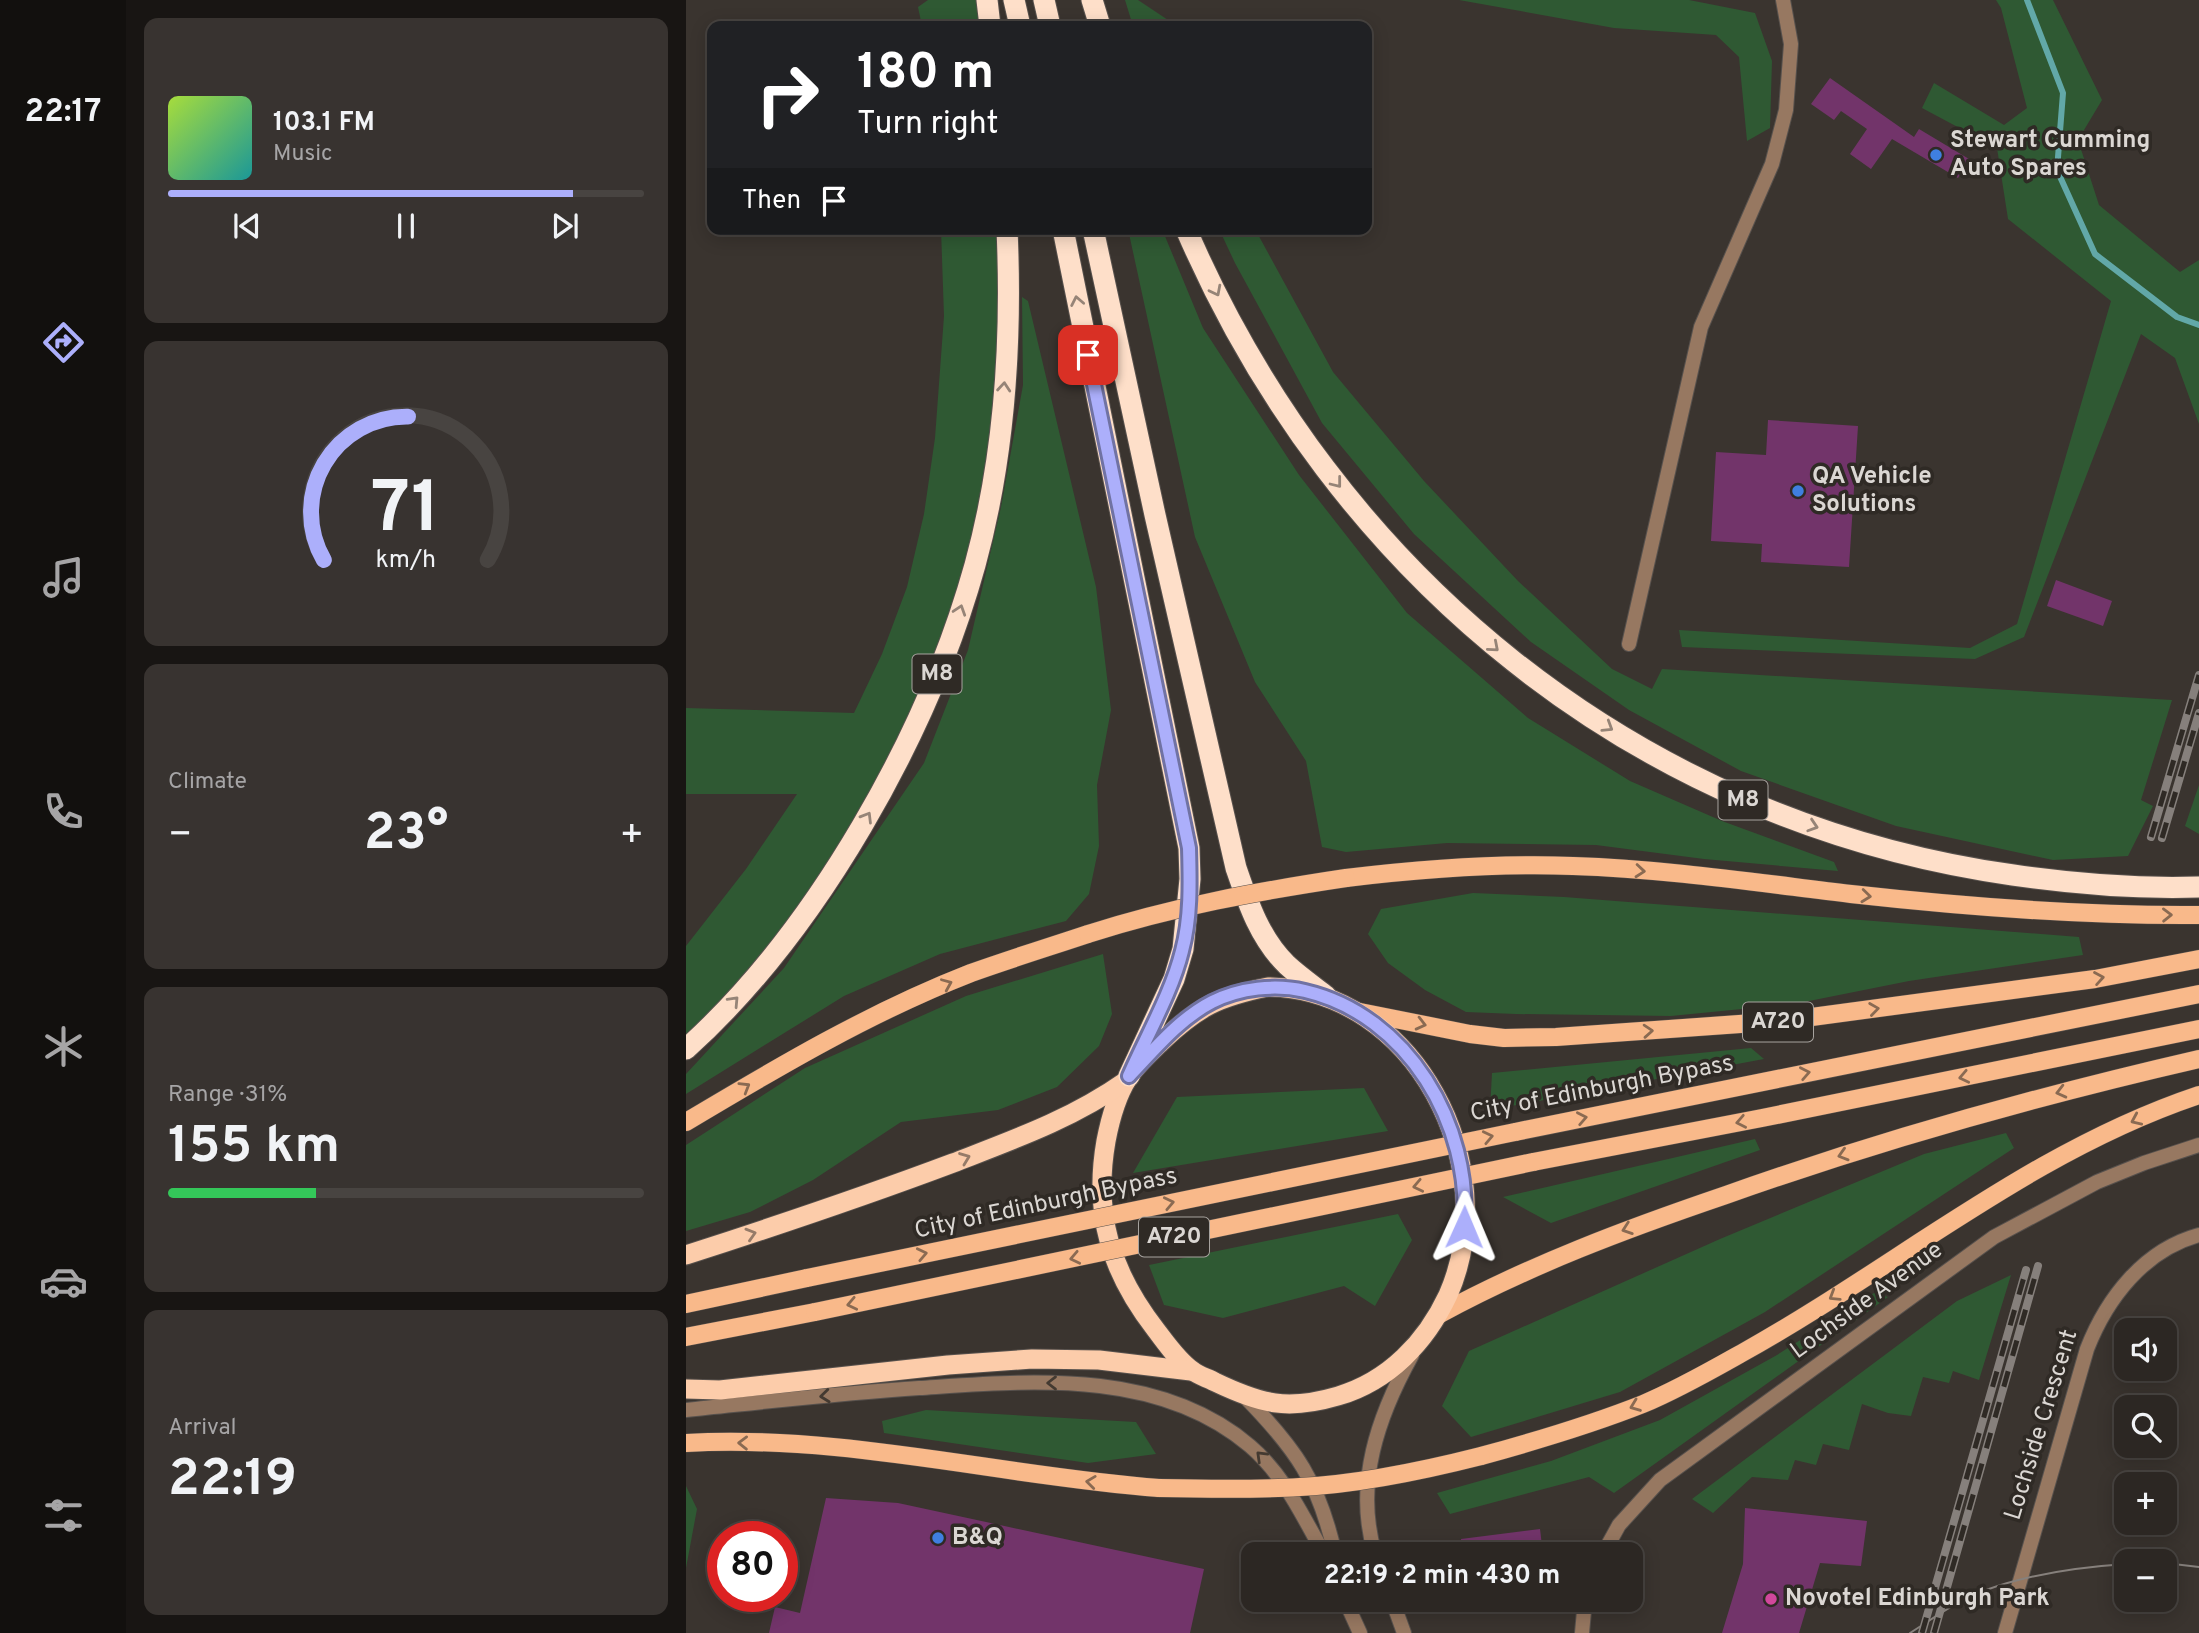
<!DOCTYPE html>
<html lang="en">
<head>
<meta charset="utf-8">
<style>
  body { margin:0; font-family:Overpass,sans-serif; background:#383330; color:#f1f3f6; height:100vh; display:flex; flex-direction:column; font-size:26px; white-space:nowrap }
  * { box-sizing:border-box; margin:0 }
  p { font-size:23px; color:#a6a5a6 }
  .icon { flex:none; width:38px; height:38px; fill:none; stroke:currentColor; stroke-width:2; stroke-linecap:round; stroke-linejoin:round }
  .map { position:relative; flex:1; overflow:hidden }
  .panel { display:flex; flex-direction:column; gap:18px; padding:18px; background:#181513; width:560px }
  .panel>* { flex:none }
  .guide { position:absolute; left:21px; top:21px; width:665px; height:214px; border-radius:14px; box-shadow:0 4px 18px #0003,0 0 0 2px #484441; background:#202124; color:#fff; overflow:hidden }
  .controls { position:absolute; left:1428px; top:1318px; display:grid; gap:14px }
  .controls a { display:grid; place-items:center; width:63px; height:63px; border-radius:14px; background:#2c2723; box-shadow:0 4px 18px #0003,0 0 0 2px #484441; font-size:35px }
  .speed { position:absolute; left:21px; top:1521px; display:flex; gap:14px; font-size:35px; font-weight:700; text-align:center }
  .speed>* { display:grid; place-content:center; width:91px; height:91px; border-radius:50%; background:#2c2723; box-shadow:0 4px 18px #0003,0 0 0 2px #484441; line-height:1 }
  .speed .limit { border:10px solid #d22; background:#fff; color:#111 }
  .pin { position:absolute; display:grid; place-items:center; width:60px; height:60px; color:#fff; margin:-30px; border-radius:14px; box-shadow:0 4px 10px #0006 }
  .me { position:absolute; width:77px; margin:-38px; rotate:1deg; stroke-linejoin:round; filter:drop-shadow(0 0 5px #0008) }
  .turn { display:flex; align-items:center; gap:24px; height:147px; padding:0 35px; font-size:32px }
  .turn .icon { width:91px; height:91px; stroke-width:2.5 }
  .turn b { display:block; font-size:49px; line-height:60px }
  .then { display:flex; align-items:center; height:66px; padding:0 35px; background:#0003; gap:14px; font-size:26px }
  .big { font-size:52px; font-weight:700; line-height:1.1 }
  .panel .tile { flex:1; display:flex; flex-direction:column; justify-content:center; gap:10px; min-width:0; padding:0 24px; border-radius:14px; background:#383330 }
  .panel .dial { align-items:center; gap:0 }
  .dial svg { height:182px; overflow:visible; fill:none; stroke:#484441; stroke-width:7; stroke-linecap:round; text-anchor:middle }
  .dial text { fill:#f1f3f6; stroke:none }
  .song { display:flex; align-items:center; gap:21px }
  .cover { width:84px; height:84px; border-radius:10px; background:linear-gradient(135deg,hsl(80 70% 55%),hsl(180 70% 35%)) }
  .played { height:7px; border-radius:4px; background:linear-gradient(90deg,#acaffb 85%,#484441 85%) }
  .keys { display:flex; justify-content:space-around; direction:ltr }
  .heat { display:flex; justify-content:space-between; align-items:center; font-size:38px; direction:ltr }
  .charge { height:10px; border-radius:5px; background:linear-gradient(90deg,#34c759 31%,#484441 0) }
  .trip { position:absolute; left:555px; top:1542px; width:402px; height:70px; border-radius:14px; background:#2c2723; box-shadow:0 4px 18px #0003,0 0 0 2px #484441; font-weight:700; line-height:70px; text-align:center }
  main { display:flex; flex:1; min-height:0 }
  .dock { display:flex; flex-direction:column; width:126px; justify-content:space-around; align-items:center; background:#12100e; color:#a6a5a6 }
  .dock .icon { width:49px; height:49px }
  .dock .active { color:#acaffb }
  .dock b { font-size:32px; color:#f1f3f6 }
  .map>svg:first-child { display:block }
  .green { fill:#2f5933 }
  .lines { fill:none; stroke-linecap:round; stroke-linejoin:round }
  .stream { stroke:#62a8a8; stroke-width:6 }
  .building { fill:#72346a }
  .minor-casing { stroke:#57514d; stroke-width:16 }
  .tertiary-casing { stroke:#57514d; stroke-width:16 }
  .primary-casing { stroke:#57514d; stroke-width:19 }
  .trunk-casing { stroke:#57514d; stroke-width:21 }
  .motorway-casing { stroke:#57514d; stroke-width:23 }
  .minor { stroke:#977861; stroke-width:14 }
  .tertiary { stroke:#977861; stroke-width:14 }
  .primary { stroke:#f9b98a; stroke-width:18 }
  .trunk { stroke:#fcccaa; stroke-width:19 }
  .motorway { stroke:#fedfc9; stroke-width:21 }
  .tram { stroke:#86807c; stroke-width:2 }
  .rail-casing { stroke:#86807c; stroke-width:8 }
  .rail { stroke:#2f2a25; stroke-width:5; stroke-dasharray:16; stroke-linecap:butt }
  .primary-bridge-casing { stroke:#57514d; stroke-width:19; stroke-linecap:butt }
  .primary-bridge { stroke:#f9b98a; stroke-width:18 }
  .oneway { stroke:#968477 }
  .oneway2 { stroke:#8a6a52 }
  .oneway3 { stroke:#967b68 }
  .oneway4 { stroke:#443a31 }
  .route-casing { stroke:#7072a3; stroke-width:18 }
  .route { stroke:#acaffb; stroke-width:12 }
  .shop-dot { fill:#3f7fe0; stroke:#2f2a25; stroke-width:2.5 }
  .hotel-dot { fill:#d1479c; stroke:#2f2a25; stroke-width:2.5 }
  .labels { text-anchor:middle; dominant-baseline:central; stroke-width:7; stroke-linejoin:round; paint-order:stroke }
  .shield { fill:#2f2a25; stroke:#a7a39f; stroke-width:2 }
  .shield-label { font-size:23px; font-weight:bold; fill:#dbd7d3 }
  .poi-label { font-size:24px; font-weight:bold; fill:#dbd7d3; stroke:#2f2a25; text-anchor:start }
  .street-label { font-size:24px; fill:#dbd7d3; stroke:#2f2a25 }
</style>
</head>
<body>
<main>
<nav class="dock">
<b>22:17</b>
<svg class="icon active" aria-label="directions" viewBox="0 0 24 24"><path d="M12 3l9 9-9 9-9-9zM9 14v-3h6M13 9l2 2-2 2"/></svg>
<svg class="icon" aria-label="music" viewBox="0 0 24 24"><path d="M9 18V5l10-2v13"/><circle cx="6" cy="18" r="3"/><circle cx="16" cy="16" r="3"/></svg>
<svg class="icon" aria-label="phone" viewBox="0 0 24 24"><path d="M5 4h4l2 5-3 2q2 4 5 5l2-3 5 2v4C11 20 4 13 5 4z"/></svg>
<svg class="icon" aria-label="climate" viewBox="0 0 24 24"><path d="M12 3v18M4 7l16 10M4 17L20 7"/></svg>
<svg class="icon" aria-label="car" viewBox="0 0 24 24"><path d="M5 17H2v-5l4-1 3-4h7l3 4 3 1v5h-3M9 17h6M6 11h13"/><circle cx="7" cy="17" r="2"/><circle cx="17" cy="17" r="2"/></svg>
<svg class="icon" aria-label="filters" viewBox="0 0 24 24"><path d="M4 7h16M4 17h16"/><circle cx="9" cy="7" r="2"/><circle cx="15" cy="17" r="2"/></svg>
</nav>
<section class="panel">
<div class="tile">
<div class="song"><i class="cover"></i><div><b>103.1 FM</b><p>Music</p></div></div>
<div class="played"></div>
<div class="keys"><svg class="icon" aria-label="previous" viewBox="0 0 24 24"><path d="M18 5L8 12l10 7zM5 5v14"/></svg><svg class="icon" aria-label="pause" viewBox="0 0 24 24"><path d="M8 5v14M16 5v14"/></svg><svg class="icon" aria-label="next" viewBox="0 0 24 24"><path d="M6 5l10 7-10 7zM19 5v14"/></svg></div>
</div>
<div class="tile dial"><svg viewBox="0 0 100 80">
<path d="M14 69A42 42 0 1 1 86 69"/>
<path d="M14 69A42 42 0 0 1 51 6" stroke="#acaffb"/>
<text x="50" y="56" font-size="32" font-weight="700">71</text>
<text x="50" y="72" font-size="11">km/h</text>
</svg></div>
<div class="tile"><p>Climate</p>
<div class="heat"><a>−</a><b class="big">23°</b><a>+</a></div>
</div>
<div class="tile"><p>Range · 31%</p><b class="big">155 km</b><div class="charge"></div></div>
<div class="tile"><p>Arrival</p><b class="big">22:19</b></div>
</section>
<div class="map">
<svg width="1513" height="1633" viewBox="0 0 1513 1633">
  <rect width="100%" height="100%" fill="#3a342f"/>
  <g class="green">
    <polygon points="242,0 301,0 304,26 236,26 232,7"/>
    <polygon points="439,0 452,0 491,26 447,26"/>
    <polygon points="773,0 1003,0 1069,13 1086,61 1084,128 1061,141 1053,57 1030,35 928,28"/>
    <polygon points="1310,0 1367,0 1416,100 1392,140 1413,205 1494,272 1513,260 1513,424 1489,358 1455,334 1338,637 1289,659 996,647 993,630 1284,648 1331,624 1425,301 1322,219 1311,148 1236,108 1248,83 1318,125 1341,108 1315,8"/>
    <polygon points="255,229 321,229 315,424 270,622 161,850 0,1049 0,946 60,869 111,794 0,794 0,708 168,713 196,654 221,587 238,514 249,438 258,316"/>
    <polygon points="442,229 476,229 517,328 613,475 721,613 842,718 944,781 1036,821 1148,862 1152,871 1018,859 910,845 761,843 660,852 636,847 620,761 569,682 509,537"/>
    <polygon points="533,229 569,229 647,372 738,481 832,581 926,669 966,689 976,669 1486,700 1455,800 1467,806 1442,856 1367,860 1210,826 1055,771 943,710 845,642 728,534 636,423 549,263"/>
    <polygon points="336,297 342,301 410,587 425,710 411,785 413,846 403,894 380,921 254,954 158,996 0,1094 0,1074 98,968 238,763 282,650 315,507 337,385"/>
    <polygon points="1513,785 1513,834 1499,826"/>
    <polygon points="787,893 878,897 1393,937 1397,955 1223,981 1108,1004 985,1016 830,1014 780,1012 739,990 702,963 682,934 695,909"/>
    <polygon points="417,954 426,1014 413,1046 371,1087 312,1110 215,1122 127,1180 64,1212 0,1231 0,1145 119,1068 280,996"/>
    <polygon points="1065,1048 1078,1059 804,1110 806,1073"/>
    <polygon points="678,1088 702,1131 447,1173 491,1097"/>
    <polygon points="1320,1133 1328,1148 1079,1312 934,1392 785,1437 756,1406 783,1351 1034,1239 1238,1154"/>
    <polygon points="1069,1139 1074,1150 865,1223 817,1197"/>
    <polygon points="712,1214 726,1240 689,1306 658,1286 537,1318 478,1305 463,1265"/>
    <polygon points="1325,1275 1293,1380 1267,1371 1263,1383 1237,1377 1225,1416 1202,1413 1176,1404 1163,1450 1137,1444 1130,1465 1109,1460 1102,1480 1066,1477 1027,1513 1006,1499 1271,1301"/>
    <polygon points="1188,1293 1202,1297 928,1493 903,1477 764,1514 751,1493 865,1461 974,1420 1091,1355"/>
    <polygon points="240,1410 450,1422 470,1454 402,1463 198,1433 196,1421"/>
    <polygon points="0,1486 11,1509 0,1568"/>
  </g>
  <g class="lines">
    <polyline class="stream" points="1341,0 1377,93 1371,170 1409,254 1491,317 1513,325"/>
  </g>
  <g class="building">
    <polygon points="1144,78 1228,137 1233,129 1283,159 1272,178 1206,139 1185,169 1164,154 1181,129 1155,111 1148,120 1125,104"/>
    <polygon points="1082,420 1172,426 1163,567 1075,562 1076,544 1025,541 1030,452 1080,455"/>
    <polygon points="1370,580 1426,601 1417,626 1361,606"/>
    <polygon points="140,1498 212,1503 518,1569 504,1633 83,1633 89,1607 114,1613"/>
    <polygon points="1059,1508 1181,1521 1175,1566 1134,1563 1113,1633 1036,1633 1057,1564"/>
    <polygon points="854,1529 857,1554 776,1554 775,1539"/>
  </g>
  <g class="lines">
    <g class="minor-casing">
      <g id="minor">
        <polyline points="943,644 1015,327 1086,164 1100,110 1105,44 1097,0"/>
        <polyline points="917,1554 933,1525 974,1480 1308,1237 1411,1182 1458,1163 1513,1145"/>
        <polyline points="896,1633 899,1600"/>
        <path d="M1319 1633 1401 1349C1421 1298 1458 1250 1513 1235"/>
      </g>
    </g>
    <g class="tertiary-casing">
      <g id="tertiary">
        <path d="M559 1397C610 1449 633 1482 649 1554"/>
        <path d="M0 1410C78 1402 155 1393 233 1388 343 1381 472 1368 564 1446 598 1475 616 1515 638 1554"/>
        <path d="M689 1554C668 1484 692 1416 726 1355"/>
        <polyline points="659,1600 674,1633"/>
        <polyline points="706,1600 718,1633"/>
      </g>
    </g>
    <g class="primary-casing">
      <g id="primary">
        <path d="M660 878C735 869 812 863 887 866 980 869 1073 883 1165 894 1282 907 1396 916 1513 915"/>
        <polyline points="669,1011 784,1034 818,1038 870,1037 1096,1021 1409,979 1513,959"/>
        <path d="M0 1122C92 1067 185 1012 285 973 324 959 363 947 402 934"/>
        <polyline points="829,1132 1513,994"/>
        <polyline points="847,1162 1076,1118 1513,1029"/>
        <polyline points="0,1304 121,1278"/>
        <path d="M752 1315C844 1265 940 1229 1040 1195 1195 1140 1352 1096 1513 1059"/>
        <polyline points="0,1337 129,1312"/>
        <path d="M0 1443C159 1434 315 1476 473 1488"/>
        <path d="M795 1456C850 1441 904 1425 957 1404 991 1390 1024 1371 1056 1353 1209 1268 1345 1151 1513 1095"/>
      </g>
    </g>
    <g class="trunk-casing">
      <g id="trunk">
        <path d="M582 987C729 989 819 1166 762 1295 740 1342 703 1381 652 1396 601 1411 575 1404 529 1382 522 1378 513 1376 507 1371 493 1362 480 1343 470 1330 425 1272 407 1215 420 1141 424 1120 430 1097 442 1078 450 1065 464 1053 475 1042 512 1007 532 997 582 987Z"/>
        <path d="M0 1255C90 1226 179 1196 267 1163 329 1139 386 1119 440 1081"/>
        <polyline points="0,1389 34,1390 262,1365 346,1359 413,1360 505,1371"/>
      </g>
    </g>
    <g class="motorway-casing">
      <g id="motorway">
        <polyline points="301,0 304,26"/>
        <polyline points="328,0 334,26"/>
        <polyline points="358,0 364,26"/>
        <polyline points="406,0 414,26"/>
        <polyline points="377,229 503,848 504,879 497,949 488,979 443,1076"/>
        <path d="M407 229 469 515 550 868C562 903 574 939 601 965 613 976 627 986 640 996"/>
        <path d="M500 229C649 575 951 822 1327 875 1389 884 1450 889 1513 887"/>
        <path d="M0 1049C131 931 242 734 289 565 319 456 326 341 321 229"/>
      </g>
    </g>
    <use href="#minor" class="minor"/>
    <use href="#tertiary" class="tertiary"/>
    <use href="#primary" class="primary"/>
    <use href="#trunk" class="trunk"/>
    <use href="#motorway" class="motorway"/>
    <g class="tram">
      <polyline points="1479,1563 1513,1567"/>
      <path d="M1224 1633C1248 1618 1273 1599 1300 1590 1344 1574 1394 1567 1440 1564"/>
    </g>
    <g class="rail-casing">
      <g id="rail">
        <polyline points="1465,837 1513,675"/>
        <polyline points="1476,838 1513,713"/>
        <polyline points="1236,1633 1340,1270"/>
        <polyline points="1248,1633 1352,1266"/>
      </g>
    </g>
    <use href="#rail" class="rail"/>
    <g class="primary-bridge-casing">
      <g id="primary-bridge">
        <path d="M402 934C486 907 573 891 660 878"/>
        <polyline points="121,1278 829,1132"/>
        <polyline points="129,1312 847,1162"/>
        <path d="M473 1488C520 1489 567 1490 614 1487 675 1484 736 1471 795 1456"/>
      </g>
    </g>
    <use href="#primary-bridge" class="primary-bridge"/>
  </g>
  <defs><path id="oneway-chevron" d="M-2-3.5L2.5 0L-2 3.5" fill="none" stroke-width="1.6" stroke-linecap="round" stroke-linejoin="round" transform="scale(1.75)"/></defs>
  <g class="oneway">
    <use href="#oneway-chevron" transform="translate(530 291) rotate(63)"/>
    <use href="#oneway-chevron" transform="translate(391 301) rotate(-101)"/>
    <use href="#oneway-chevron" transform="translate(318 387) rotate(-85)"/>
    <use href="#oneway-chevron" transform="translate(651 483) rotate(52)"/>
    <use href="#oneway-chevron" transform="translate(274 610) rotate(-72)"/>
    <use href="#oneway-chevron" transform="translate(808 647) rotate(41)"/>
    <use href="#oneway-chevron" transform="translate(922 727) rotate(32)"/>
    <use href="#oneway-chevron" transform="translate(181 817) rotate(-59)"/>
    <use href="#oneway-chevron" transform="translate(1127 826) rotate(18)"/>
    <use href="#oneway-chevron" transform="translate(48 1001) rotate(-47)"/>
  </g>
  <g class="oneway2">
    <use href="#oneway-chevron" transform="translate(954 871) rotate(5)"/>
    <use href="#oneway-chevron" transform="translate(1180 896) rotate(6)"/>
    <use href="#oneway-chevron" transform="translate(1481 915) rotate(-1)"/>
    <use href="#oneway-chevron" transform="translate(1413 978) rotate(-10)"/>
    <use href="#oneway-chevron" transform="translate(261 984) rotate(-23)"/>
    <use href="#oneway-chevron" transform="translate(1188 1009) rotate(-8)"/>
    <use href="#oneway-chevron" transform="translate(735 1024) rotate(14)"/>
    <use href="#oneway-chevron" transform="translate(962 1031) rotate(-4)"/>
    <use href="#oneway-chevron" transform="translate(1119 1073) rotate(-11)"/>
    <use href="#oneway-chevron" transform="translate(1278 1077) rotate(168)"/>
    <use href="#oneway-chevron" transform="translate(59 1087) rotate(-31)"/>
    <use href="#oneway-chevron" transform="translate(1375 1092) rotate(166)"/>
    <use href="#oneway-chevron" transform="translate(896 1118) rotate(-11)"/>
    <use href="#oneway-chevron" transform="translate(1450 1120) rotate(156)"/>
    <use href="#oneway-chevron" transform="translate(1055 1122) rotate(169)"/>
    <use href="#oneway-chevron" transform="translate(802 1137) rotate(-12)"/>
    <use href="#oneway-chevron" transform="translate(1157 1155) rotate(163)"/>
    <use href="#oneway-chevron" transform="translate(732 1186) rotate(168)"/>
    <use href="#oneway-chevron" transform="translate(483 1203) rotate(-12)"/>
    <use href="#oneway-chevron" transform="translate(941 1229) rotate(161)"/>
    <use href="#oneway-chevron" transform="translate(236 1254) rotate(-12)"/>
    <use href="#oneway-chevron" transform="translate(389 1258) rotate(168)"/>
    <use href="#oneway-chevron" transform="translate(1148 1296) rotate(148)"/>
    <use href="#oneway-chevron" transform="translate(166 1304) rotate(168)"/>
    <use href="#oneway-chevron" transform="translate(949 1406) rotate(159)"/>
    <use href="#oneway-chevron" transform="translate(57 1443) rotate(-179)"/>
    <use href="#oneway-chevron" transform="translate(405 1482) rotate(-173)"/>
  </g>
  <g class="oneway3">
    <use href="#oneway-chevron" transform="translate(279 1158) rotate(-21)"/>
    <use href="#oneway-chevron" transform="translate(65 1234) rotate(-17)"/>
  </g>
  <g class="oneway4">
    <use href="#oneway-chevron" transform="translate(366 1383) rotate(-180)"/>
    <use href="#oneway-chevron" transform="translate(139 1396) rotate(174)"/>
    <use href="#oneway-chevron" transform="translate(575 1456) rotate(-136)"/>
  </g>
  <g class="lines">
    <g class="route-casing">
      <path id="route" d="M402 355 503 848C504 882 505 918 496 951 486 992 460 1037 443 1076 468 1050 493 1019 526 1002 554 988 589 984 619 991 722 1015 786 1125 778 1227"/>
    </g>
    <use href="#route" class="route"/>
  </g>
  <g class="shop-dot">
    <circle cx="1250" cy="155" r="7"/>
    <circle cx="1112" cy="491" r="7"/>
    <circle cx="252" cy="1538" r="7"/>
  </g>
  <circle class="hotel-dot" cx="1085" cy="1599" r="7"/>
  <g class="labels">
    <g class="shield">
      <rect x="226.5" y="654.5" width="49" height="39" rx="5"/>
      <rect x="1032.5" y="780.5" width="49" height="39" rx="5"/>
      <rect x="1057" y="1002.5" width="70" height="39" rx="5"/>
      <rect x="453" y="1217.5" width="70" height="39" rx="5"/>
    </g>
    <g class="shield-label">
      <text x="251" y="674">M8</text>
      <text x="1057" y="800">M8</text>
      <text x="1092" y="1022">A720</text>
      <text x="488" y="1237">A720</text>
    </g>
    <g class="poi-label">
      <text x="1264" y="141">Stewart Cumming<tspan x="1264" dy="28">Auto Spares</tspan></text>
      <text x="1126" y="477">QA Vehicle<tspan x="1126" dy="28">Solutions</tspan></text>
      <text x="266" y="1538">B&amp;Q</text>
      <text x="1099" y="1599">Novotel Edinburgh Park</text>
    </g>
    <g class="street-label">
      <text transform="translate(916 1089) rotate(-11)">City of Edinburgh Bypass</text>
      <text transform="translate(360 1204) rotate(-12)">City of Edinburgh Bypass</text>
      <text transform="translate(1181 1301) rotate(-36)">Lochside Avenue</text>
      <text transform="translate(1356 1425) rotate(-73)">Lochside Crescent</text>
    </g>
  </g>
</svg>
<div class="controls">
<a><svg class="icon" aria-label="sound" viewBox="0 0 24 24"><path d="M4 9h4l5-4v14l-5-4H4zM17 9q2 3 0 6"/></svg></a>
<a><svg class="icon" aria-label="search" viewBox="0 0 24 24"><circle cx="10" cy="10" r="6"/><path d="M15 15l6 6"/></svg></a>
<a>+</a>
<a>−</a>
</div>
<div class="speed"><div class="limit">80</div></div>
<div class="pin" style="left:402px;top:355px;background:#d93025"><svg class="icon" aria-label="arrive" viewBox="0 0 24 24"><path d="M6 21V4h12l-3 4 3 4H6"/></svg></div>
<svg class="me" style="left:778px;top:1227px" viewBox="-20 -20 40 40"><path d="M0-17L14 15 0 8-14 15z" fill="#acaffb" stroke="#fff" stroke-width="4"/></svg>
<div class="trip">22:19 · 2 min · 430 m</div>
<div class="guide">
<div class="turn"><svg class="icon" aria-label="right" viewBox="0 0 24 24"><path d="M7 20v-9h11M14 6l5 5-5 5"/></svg><div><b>180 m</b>Turn right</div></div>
<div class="then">Then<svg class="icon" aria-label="arrive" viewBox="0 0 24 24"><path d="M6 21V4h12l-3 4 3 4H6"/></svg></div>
</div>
</div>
</main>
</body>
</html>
